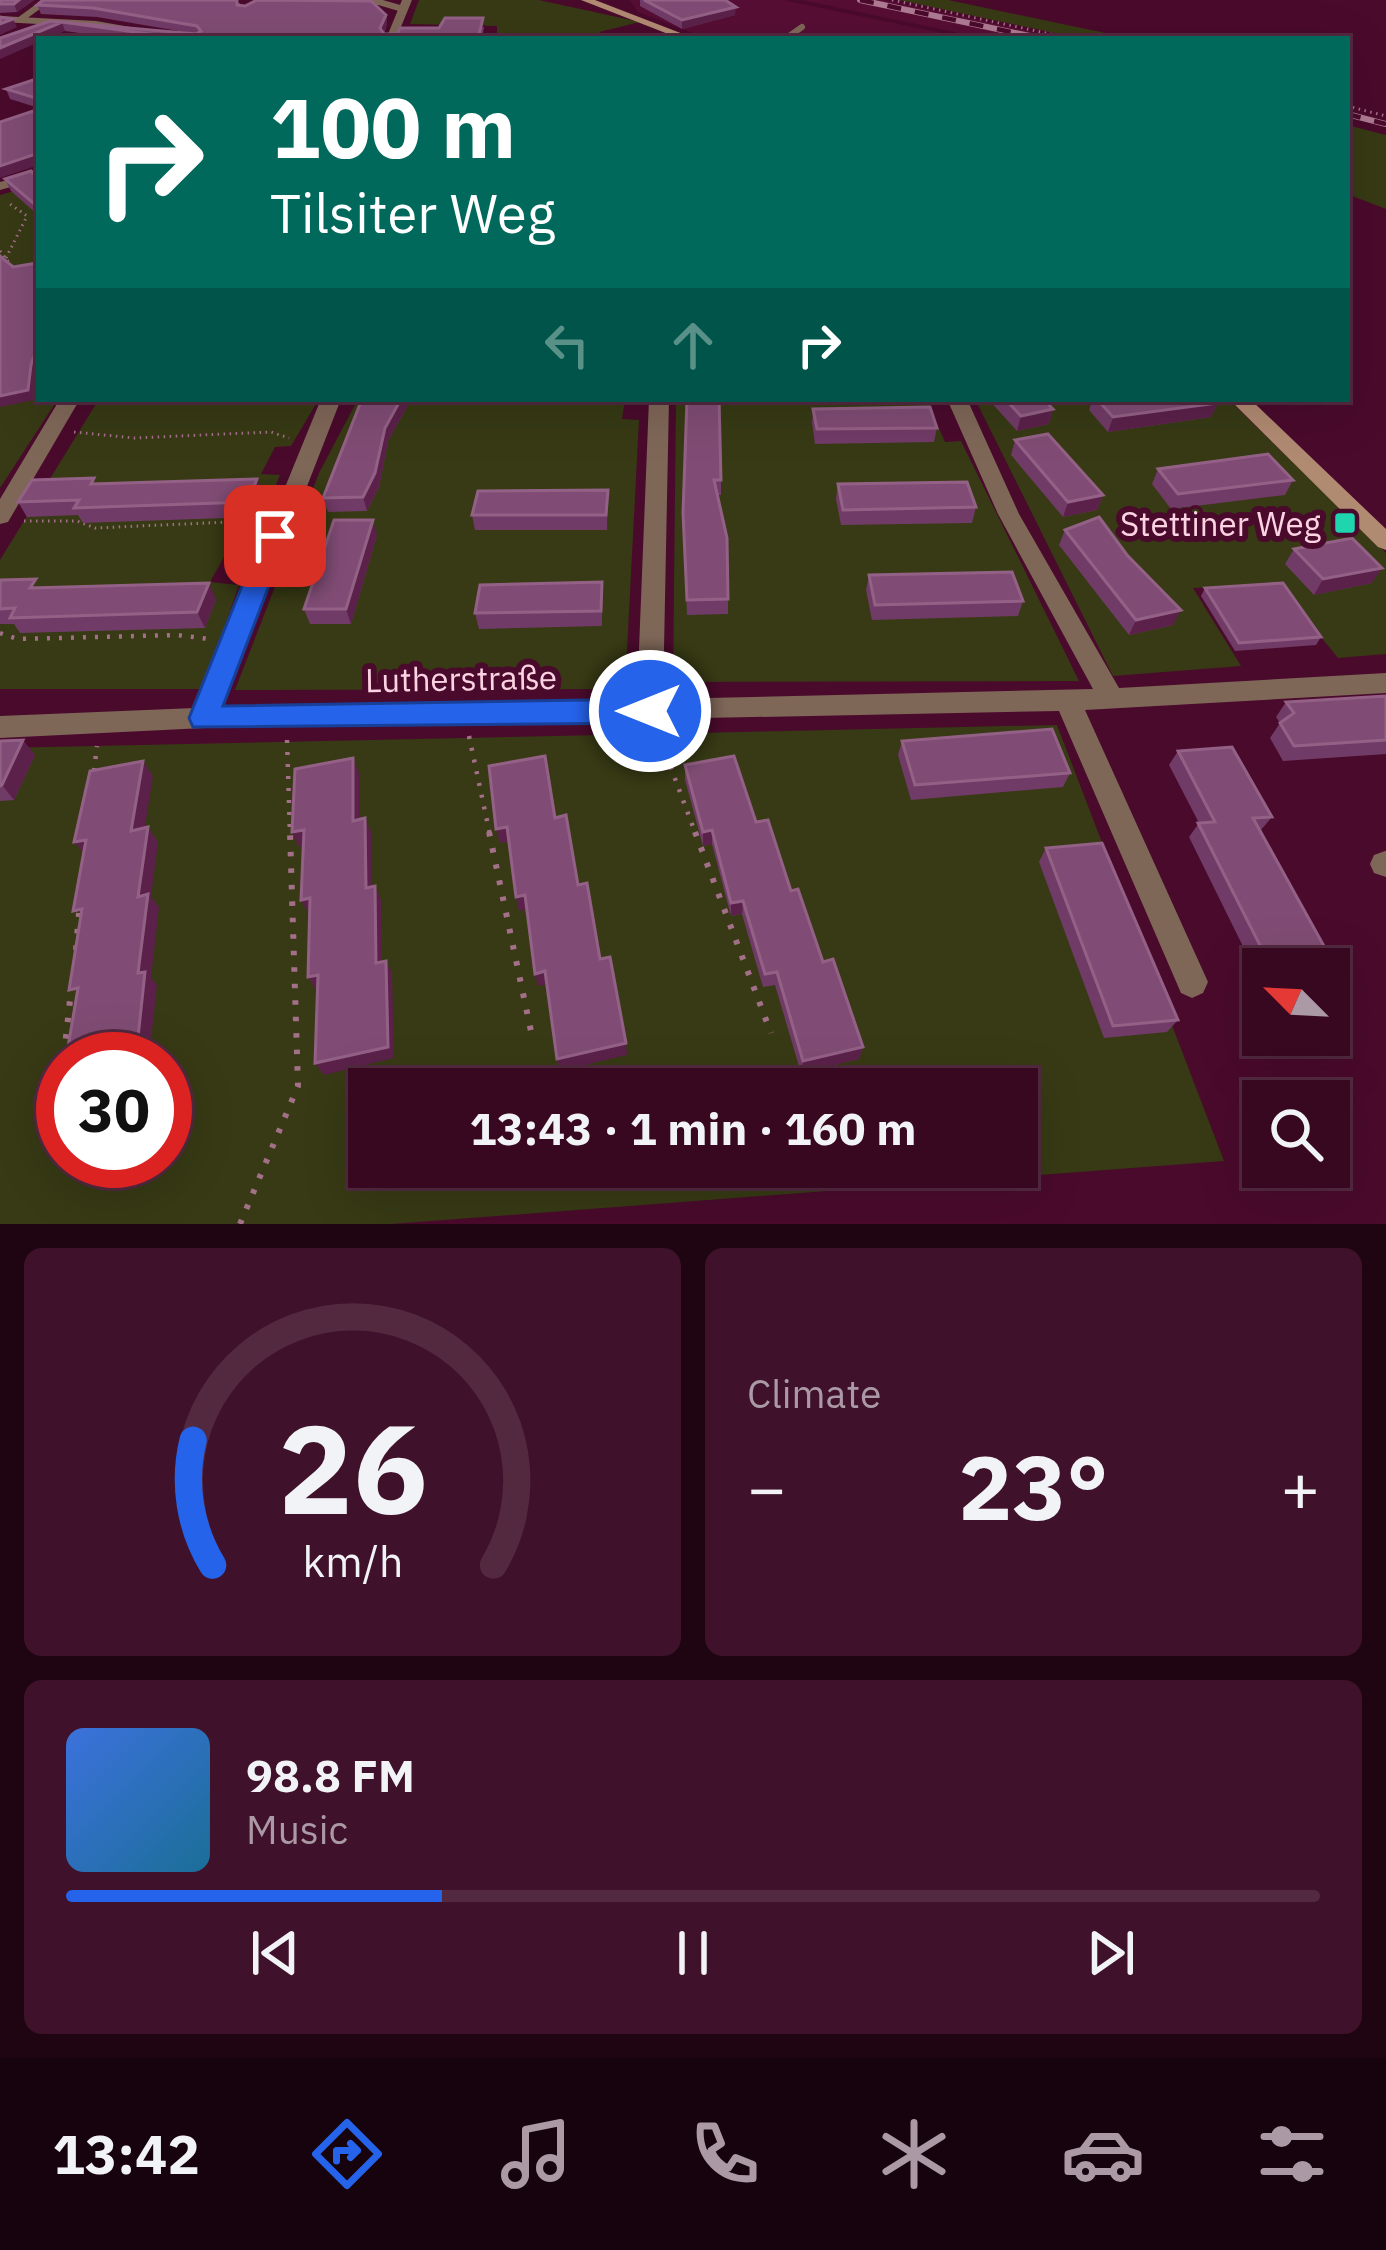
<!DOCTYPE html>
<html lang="en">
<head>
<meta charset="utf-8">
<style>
  body { margin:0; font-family:"IBM Plex Sans",sans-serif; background:#3f112a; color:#f1f3f6; height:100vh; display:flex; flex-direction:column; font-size:45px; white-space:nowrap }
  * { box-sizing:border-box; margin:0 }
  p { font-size:39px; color:#ab9aa5 }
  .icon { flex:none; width:66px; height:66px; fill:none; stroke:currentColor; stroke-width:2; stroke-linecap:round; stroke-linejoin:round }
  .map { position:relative; height:1224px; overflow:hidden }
  .side { display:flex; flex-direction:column; gap:24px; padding:24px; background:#1f0412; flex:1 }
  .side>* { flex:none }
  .top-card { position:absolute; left:36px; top:36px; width:1314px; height:366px; border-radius:0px; box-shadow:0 12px 48px #0002,0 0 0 3px #52293f; background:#00695c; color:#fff; overflow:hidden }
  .needle { width:78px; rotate:294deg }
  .fabs { position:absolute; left:1242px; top:948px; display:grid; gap:24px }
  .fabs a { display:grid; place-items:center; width:108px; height:108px; border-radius:0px; background:#380821; box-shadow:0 12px 48px #0002,0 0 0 3px #52293f; font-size:60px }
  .speed { position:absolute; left:36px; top:1032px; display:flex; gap:24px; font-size:60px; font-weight:700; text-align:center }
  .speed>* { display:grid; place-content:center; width:156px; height:156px; border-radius:50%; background:#380821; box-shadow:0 12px 48px #0002,0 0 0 3px #52293f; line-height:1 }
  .speed .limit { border:18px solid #d22; background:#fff; color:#111 }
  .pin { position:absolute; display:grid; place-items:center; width:102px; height:102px; color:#fff; margin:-51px; border-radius:24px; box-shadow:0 6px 18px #0006 }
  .me { position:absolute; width:132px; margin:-66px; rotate:270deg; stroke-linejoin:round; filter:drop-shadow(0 0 9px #0008) }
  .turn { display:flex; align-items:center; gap:42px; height:252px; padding:0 36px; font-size:54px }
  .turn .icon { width:156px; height:156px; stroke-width:2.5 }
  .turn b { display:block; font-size:84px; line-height:102px }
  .lanes { display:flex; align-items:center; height:114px; padding:0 36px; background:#0003; justify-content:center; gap:60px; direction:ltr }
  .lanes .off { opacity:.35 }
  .big { font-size:90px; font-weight:700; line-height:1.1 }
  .side .widget { flex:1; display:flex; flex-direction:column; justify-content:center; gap:18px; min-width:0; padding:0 42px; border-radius:18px; background:#3f112a }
  .side .dial { align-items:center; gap:0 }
  .dial svg { height:312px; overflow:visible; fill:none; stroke:#52293f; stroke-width:7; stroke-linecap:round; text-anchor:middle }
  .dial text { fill:#f1f3f6; stroke:none }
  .song { display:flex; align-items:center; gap:36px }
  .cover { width:144px; height:144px; border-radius:18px; background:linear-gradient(135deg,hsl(220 70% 55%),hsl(200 70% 35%)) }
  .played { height:12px; border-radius:6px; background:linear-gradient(90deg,#2563eb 30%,#52293f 30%) }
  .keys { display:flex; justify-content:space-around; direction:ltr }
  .heat { display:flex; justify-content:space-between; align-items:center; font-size:66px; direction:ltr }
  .side .tiles { flex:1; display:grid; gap:24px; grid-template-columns:1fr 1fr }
  .widget:last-child { grid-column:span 2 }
  .trip { position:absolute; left:348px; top:1068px; width:690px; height:120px; border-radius:0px; background:#380821; box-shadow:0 12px 48px #0002,0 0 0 3px #52293f; font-weight:700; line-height:120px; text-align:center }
  .tab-bar { display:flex; height:192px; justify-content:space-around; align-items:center; background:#16030d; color:#ab9aa5 }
  .tab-bar .icon { width:84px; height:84px }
  .tab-bar .selected { color:#2563eb }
  .tab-bar b { font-size:54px; color:#f1f3f6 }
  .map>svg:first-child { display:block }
  .built { fill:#570e34 }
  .green { fill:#373a14; fill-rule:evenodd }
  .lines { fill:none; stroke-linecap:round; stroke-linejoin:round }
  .path-far2 { stroke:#a47089; stroke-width:3; stroke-dasharray:1.5 4.5; stroke-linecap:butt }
  .path-far1 { stroke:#a47089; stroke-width:4.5; stroke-dasharray:3 9; stroke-linecap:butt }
  .path { stroke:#a47089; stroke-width:6; stroke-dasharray:4.5 12; stroke-linecap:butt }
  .lane { stroke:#7f6758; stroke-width:6 }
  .street { fill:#7f6758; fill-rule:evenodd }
  .secondary { fill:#b18a72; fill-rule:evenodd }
  .rail-casing { stroke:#ae7b93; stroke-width:6 }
  .rail { stroke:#4a0a2c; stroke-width:4.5; stroke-dasharray:14; stroke-linecap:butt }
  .wall { fill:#713b67 }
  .shaded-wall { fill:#5b214a }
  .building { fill:#804c75; stroke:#946186; stroke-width:3 }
  .route { fill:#2563eb; stroke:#184099; stroke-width:3 }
  .poi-dot { fill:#1fd5b0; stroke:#4a0a2c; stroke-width:4.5 }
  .labels { text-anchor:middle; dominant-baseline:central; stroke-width:12; stroke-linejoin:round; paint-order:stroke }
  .poi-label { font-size:33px; fill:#fcd3e3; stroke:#4a0a2c; text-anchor:end }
  .street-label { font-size:33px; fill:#fcd3e3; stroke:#4a0a2c }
</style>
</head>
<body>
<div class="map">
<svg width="1386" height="1224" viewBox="0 0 1386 1224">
  <rect width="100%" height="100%" fill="#4a0a2c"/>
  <g class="built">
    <polygon points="629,0 783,0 970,39 708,39 638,12"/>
    <polygon points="802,0 884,0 1065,39 987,39"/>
  </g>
  <g class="green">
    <polygon points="419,0 539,0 640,22 599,32 611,39 497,39 497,26 410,24"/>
    <polygon points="899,0 948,0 1134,39 1083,39"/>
    <polygon points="1347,125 1386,135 1386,209 1347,194"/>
    <polygon points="39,184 39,399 58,399 0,488 0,195"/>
    <polygon points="99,399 317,402 291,446 275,447 261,474 280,475 255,537 232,543 210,582 239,585 203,689 0,689 0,560"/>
    <polygon points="358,399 625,399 622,419 639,420 625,689 235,690 319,473"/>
    <polygon points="676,399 926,399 945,442 961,441 1079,681 673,682"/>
    <polygon points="975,399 1228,399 1386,553 1386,654 1338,658 1278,584 1193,588 1241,666 1113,676"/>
    <path d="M1057 725 1224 1161 391 1224H0V748ZM63 1059H165V1161H63ZM369 1089H1017V1167H369Z"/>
  </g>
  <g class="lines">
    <g class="path-far2">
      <polyline points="892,0 1074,39"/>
      <polyline points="1347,106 1386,116"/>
      <polyline points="0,251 15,270"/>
      <polyline points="6,258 27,216 10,204"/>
      <polyline points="74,432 134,438 271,432 289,438"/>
      <polyline points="24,521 77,521 95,528 229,522 256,530"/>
    </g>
    <g class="path-far1">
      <polyline points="0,633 17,639 177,635 209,639"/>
      <polyline points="658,733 696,835"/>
      <polyline points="469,736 490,835"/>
      <polyline points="287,740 290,835"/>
      <polyline points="94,771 97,746"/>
    </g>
    <g class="path">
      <polyline points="489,832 532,1036"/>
      <polyline points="695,832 771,1033"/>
      <polyline points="76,950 79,913"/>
      <polyline points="64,1055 71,991"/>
      <polyline points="240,1224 298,1086 290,832"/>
    </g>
    <g class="lane">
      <polyline points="346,2 379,2 403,9"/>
      <polyline points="21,19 47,0"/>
      <polyline points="785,39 802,27"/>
    </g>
    <g class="street">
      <polygon points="402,0 412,0 396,39 386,39"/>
      <polygon points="0,16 96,21 199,39 173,39 96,27 0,22"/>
      <polygon points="39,171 39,179 0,190 0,182"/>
      <polygon points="60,399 80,399 8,522 0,524 0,499"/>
      <polygon points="321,399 341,399 221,707 637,699 649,399 669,399 663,699 1093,689 998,514 947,399 967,399 1019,514 1119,688 1386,673 1386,693 1085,710 1208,982 1203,993 1192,998 1181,993 1059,711 204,728 0,738 0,716 195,708"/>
      <polygon points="1385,851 1386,851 1386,877 1374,873 1370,864 1374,855"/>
    </g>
    <g class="secondary">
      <polygon points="581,0 595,0 696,39 681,39"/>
      <polygon points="1229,399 1250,399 1386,529 1386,550 1378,547"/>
    </g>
    <g class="rail-casing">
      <g id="rail">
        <polyline points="860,0 1044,39"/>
        <polyline points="1347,114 1386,124"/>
      </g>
    </g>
    <use href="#rail" class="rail"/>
  </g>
  <g class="wall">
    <polygon points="0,0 34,0 17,12 0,13"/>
    <polygon points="640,0 725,0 735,15 682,29 640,6"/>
    <polygon points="240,3 240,5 386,15 387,24 384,34 484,27 482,39 123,39 65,31 50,21 196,34 97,17 41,14 37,5"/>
    <polygon points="39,78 39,108 10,99 6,89"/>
    <polygon points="39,178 39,216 11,191 5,179"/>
    <polygon points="724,399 719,412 721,480 721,495 717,495 728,599 728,614 687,615 683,513"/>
    <polygon points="988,399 1043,399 1053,409 1049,424 1017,431"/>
    <polygon points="1093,399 1214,399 1218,403 1211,417 1108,432 1089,410"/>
    <polygon points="408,405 388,441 379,487 367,511 328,512 323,498"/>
    <polygon points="813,409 937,428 934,442 815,444 812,423"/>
    <polygon points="1015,440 1103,495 1097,510 1063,517 1011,455"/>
    <polygon points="1158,469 1293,480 1285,495 1171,509 1152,484"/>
    <polygon points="97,484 263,494 254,517 83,523 78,515 27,517 18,502"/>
    <polygon points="838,484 976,507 972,523 841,525 836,499"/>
    <polygon points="608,490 607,530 475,530 472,515"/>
    <polygon points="1065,530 1173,625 1129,635 1059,545"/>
    <polygon points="377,535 351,624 310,624 304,609"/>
    <polygon points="1294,549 1372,583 1314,595 1285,564"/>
    <polygon points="869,575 1023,601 1018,616 872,620 866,590"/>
    <polygon points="0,580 42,588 216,599 205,628 20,633 14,624 0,624"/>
    <polygon points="602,582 602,626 479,629 475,613"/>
    <polygon points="1205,588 1321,637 1316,645 1235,651 1201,596"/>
    <polygon points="1386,696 1386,754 1283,761 1270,738 1280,723 1276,717 1286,702"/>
    <polygon points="0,741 35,755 14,800 0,801"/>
    <polygon points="902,741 1070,773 1063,787 911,800 898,755"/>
    <polygon points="1178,751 1272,817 1260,831 1345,984 1331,997 1329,997 1329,969 1263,969 1263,987 1189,837 1199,823 1169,765"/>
    <polygon points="685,765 756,822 791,891 863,1047 859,1059 801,1073 775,985 763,987 742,914 731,916 712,844 703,846 685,780"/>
    <polygon points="1046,848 1178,1020 1167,1032 1104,1038 1039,862"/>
  </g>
  <g class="shaded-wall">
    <polygon points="19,0 34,0 17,12 14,4"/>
    <polygon points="736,7 735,15 682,29 682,20"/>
    <polygon points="386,15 387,24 382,37 380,28"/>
    <polygon points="13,19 17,27 0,35 0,24"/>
    <polygon points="62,22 65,31 47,39 39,39 39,42 0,59 0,48"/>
    <polygon points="39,153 39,165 0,178 0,166"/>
    <polygon points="39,342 39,367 36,375 34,400 0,407 0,396 31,365"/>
    <polygon points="401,399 408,399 408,405 388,441 379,487 367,511 363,497 385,428"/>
    <polygon points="1218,403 1211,417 1108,432 1113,417"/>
    <polygon points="1053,409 1049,424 1017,431 1021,416"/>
    <polygon points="257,479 263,494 254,517 248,502"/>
    <polygon points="1103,495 1097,510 1063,517 1068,502"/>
    <polygon points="373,520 377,535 351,624 346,609"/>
    <polygon points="1382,568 1372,583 1314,595 1323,579"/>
    <polygon points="209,583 216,599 205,628 197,612"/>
    <polygon points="1181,610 1173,625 1129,635 1136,620"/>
    <polygon points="23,740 35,755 14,800 2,785"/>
    <polygon points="353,758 359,773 359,835 353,821"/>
    <polygon points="143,761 153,776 142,845 131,831"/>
    <polygon points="365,818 371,832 372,901 366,888"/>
    <polygon points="148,827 158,842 151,897 159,907 151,978 157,985 149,1059 123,1059 138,973 138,897"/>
    <polygon points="507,827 511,841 500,843 496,829"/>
    <polygon points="304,830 311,844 299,847 292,832"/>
    <polygon points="712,830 712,844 703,846 703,832"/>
    <polygon points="86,840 86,856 74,842"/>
    <polygon points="375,886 381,900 382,976 376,963"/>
    <polygon points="525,895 528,909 519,911 516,897"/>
    <polygon points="310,898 309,914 301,900"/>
    <polygon points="743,901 742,914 731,916 731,903"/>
    <polygon points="386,961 392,973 394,1058 324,1075 315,1063"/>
    <polygon points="545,971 548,984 538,986 535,974"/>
    <polygon points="318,975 326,988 316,990 308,977"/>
    <polygon points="626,1043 627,1055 560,1071 557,1059"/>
    <polygon points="863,1047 859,1059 801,1073 803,1061"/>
  </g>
  <g class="building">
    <polygon points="0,0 19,0 14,4 0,4"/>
    <polygon points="43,0 237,0 237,5 245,6 257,0 371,1 386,15 380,28 384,34 397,34 400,28 439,28 445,18 483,18 478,39 165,39 171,37 62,22 0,48 0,38 50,21 196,34 201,31 197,26 93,8 37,5"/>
    <polygon points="644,0 725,0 736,7 682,20"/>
    <polygon points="0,17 13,19 0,24"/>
    <polygon points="39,78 39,99 6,89"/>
    <polygon points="39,109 39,153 0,166 0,122"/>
    <polygon points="31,171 39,178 39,208 5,179"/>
    <polygon points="0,256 13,267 37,263 39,261 39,342 31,365 28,390 0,396"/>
    <polygon points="362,399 401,399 385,428 375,473 363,497 323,498"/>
    <polygon points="687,399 719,399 721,480 714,480 727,538 728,599 687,600 683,513"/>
    <polygon points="1005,399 1043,399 1053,409 1021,416"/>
    <polygon points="1097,399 1214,399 1218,403 1113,417"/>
    <polygon points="930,407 937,428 817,429 813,409"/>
    <polygon points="1048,434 1103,495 1068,502 1015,440"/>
    <polygon points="1268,454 1293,480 1178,494 1158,469"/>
    <polygon points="94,478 91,484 257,479 248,502 74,508 79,500 18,502 32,480"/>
    <polygon points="967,482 976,507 843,510 838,484"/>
    <polygon points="608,490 606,515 472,515 478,491"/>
    <polygon points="1099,517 1127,555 1181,610 1136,620 1065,530"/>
    <polygon points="334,520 373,520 346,609 304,609"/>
    <polygon points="1352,538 1382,568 1323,579 1294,549"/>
    <polygon points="1012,572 1023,601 875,605 869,575"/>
    <polygon points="36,579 30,588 209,583 197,612 10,618 15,608 0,609 0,580"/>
    <polygon points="602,582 601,611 475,613 480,585"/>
    <polygon points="1283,583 1321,637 1239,643 1205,588"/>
    <polygon points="1386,696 1386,740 1294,746 1280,723 1294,713 1286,702"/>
    <polygon points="1052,729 1070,773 915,785 902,741"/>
    <polygon points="23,740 2,785 0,786 0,741"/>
    <polygon points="1232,747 1272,817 1253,818 1345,984 1329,986 1329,969 1272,969 1198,823 1215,822 1178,751"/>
    <polygon points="545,756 555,818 566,815 578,885 587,883 600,959 610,957 626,1043 557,1059 545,971 535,974 525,895 516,897 507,827 496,829 489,766"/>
    <polygon points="734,756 756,822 768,820 791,891 798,889 823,962 833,959 863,1047 803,1061 777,972 765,974 743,901 731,903 712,830 703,832 685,765"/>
    <polygon points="353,758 353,821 365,818 366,888 375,886 376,963 386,961 388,1047 315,1063 318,975 308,977 310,898 301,900 304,830 292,832 295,769"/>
    <polygon points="143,761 131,831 148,827 138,897 148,894 138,973 145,972 136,1056 123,1059 66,1059 78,988 69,990 82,909 73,911 86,840 74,842 90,771"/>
    <polygon points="1102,843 1178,1020 1113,1026 1046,848"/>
  </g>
  <polygon class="route" points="275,527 288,536 223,706 650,699 660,703 665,711 660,719 650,723 193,727 189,718 262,536"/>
  <rect class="poi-dot" x="1333" y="511" width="24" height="24" rx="6"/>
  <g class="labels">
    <g class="poi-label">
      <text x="1321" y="523">Stettiner Weg</text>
    </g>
    <g class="street-label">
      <text transform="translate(461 678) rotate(-1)">Lutherstraße</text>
    </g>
  </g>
</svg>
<div class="fabs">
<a><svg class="needle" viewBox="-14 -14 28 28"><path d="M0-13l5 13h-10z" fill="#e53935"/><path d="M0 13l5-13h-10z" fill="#ab9aa5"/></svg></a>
<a><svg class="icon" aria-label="search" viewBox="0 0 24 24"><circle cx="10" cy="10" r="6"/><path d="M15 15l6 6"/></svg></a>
</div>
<div class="speed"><div class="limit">30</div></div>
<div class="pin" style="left:275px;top:536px;background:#d93025"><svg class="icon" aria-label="arrive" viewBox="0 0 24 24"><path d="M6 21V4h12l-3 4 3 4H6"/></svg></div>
<svg class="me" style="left:650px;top:711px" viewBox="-20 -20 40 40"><circle r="17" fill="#2563eb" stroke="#fff" stroke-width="3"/><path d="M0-11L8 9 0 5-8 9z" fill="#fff"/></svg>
<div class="trip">13:43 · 1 min · 160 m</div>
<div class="top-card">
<div class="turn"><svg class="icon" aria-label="right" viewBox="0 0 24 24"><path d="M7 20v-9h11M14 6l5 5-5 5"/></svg><div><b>100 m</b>Tilsiter Weg</div></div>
<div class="lanes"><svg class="icon off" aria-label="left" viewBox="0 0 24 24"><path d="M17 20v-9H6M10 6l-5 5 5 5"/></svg><svg class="icon off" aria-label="ahead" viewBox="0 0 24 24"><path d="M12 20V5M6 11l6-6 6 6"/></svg><svg class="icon" aria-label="right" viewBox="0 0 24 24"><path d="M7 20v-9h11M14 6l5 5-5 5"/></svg></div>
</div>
</div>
<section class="side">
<div class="tiles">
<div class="widget dial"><svg viewBox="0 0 100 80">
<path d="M14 69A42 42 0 1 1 86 69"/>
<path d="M14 69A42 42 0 0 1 9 37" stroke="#2563eb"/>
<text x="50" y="56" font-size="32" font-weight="700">26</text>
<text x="50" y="72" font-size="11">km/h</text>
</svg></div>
<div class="widget"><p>Climate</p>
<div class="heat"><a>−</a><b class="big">23°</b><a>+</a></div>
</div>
<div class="widget">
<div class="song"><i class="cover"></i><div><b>98.8 FM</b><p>Music</p></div></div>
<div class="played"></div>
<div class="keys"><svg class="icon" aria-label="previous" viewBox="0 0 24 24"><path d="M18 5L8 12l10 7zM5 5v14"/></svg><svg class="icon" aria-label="pause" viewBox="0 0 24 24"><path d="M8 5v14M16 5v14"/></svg><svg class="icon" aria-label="next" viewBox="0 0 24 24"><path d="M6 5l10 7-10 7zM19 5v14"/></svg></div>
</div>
</div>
</section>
<nav class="tab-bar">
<b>13:42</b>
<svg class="icon selected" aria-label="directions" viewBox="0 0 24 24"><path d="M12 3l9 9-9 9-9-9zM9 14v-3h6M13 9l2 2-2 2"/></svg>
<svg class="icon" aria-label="music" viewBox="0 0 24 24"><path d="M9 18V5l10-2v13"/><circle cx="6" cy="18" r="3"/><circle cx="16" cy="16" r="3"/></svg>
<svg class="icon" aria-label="phone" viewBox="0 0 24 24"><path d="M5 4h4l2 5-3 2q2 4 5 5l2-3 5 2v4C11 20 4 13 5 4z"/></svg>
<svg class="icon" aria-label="climate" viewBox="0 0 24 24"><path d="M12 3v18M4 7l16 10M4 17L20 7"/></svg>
<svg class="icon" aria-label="car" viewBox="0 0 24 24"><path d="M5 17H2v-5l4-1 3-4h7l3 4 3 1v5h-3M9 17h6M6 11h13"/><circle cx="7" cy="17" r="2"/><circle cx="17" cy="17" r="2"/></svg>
<svg class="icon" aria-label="filters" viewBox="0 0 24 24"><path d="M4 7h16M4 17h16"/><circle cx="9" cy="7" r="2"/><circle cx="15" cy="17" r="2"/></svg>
</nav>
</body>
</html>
